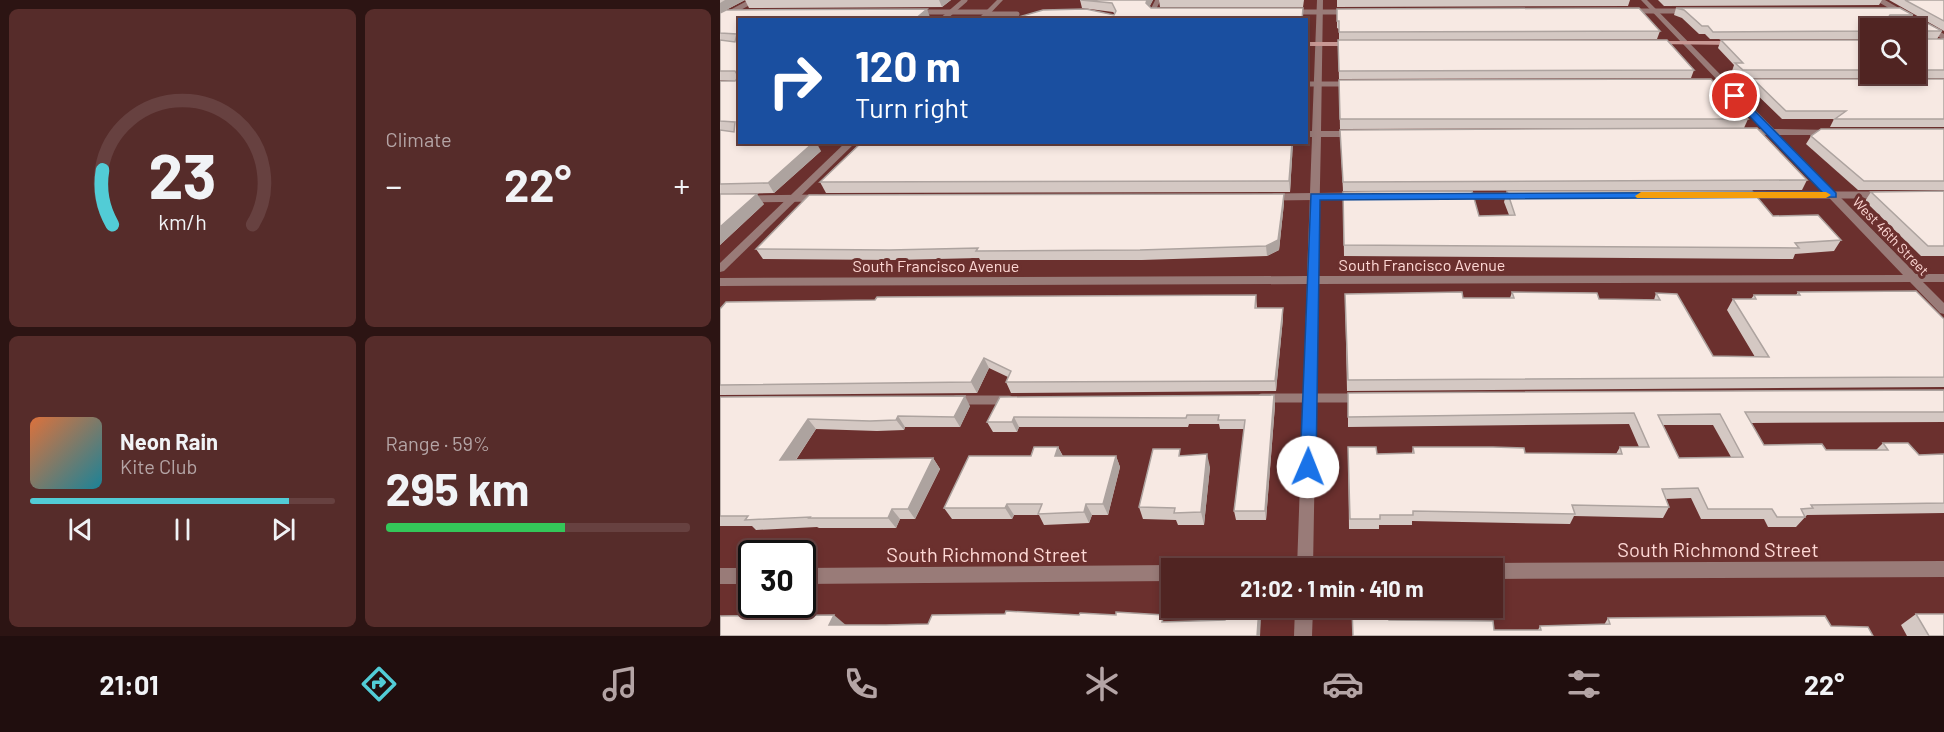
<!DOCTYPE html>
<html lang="en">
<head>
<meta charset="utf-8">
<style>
  body { margin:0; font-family:Barlow,sans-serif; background:#562c2a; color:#f1f3f6; height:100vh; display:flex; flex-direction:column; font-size:22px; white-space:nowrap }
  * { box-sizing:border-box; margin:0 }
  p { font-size:20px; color:#b4a4a5 }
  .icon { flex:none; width:33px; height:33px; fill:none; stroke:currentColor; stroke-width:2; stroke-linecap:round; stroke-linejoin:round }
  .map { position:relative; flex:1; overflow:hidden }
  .panel { display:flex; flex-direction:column; gap:9px; padding:9px; background:#2c1413; width:720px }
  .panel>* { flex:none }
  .guide { position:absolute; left:18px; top:18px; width:570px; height:126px; border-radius:0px; box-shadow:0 3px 9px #0003,0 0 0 2px #674140; background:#1a4fa0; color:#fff; overflow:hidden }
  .buttons { position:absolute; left:1140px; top:18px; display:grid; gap:12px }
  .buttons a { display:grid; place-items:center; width:66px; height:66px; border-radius:0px; background:#502422; box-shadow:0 3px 9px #0003,0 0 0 2px #674140; font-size:30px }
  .speed { position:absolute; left:18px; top:540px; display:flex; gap:12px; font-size:30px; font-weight:700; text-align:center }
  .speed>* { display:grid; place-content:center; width:78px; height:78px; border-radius:50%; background:#502422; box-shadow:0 3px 9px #0003,0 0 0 2px #674140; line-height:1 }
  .speed .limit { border:3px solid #111; border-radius:9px; background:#fff; color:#111 }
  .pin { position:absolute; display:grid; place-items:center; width:51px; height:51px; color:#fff; margin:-26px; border:3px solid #fff; border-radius:50%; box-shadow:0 2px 6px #0007 }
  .me { position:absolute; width:66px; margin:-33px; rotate:1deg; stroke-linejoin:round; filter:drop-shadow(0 0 4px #0008) }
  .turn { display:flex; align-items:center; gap:21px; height:126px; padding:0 18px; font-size:27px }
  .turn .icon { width:78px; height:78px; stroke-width:2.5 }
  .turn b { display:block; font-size:42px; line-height:51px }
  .big { font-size:45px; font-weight:700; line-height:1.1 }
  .panel .widget { flex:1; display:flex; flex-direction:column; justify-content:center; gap:9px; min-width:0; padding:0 21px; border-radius:9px; background:#562c2a }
  .panel .dial { align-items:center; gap:0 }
  .dial svg { height:156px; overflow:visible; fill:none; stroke:#674140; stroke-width:7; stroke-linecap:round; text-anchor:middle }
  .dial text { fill:#f1f3f6; stroke:none }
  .song { display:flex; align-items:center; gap:18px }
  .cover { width:72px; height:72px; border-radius:9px; background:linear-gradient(135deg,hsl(20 70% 55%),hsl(190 70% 35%)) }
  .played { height:6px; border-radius:3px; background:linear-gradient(90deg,#52ccd6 85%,#674140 85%) }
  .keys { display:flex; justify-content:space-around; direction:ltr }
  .heat { display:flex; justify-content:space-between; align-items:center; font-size:33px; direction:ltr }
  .charge { height:9px; border-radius:4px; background:linear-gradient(90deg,#34c759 59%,#674140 0) }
  .panel .tiles { flex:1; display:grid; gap:9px; grid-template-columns:repeat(2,1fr) }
  .trip { position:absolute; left:441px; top:558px; width:342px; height:60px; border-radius:0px; background:#502422; box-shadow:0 3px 9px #0003,0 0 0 2px #674140; font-weight:700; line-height:60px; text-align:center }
  .menu { display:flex; height:96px; justify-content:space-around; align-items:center; background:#200e0e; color:#b4a4a5 }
  .menu .icon { width:42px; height:42px }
  .menu .current { color:#52ccd6 }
  .menu b { font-size:27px; color:#f1f3f6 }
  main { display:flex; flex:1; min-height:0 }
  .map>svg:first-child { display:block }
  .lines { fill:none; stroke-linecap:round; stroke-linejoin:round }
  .service-far2 { stroke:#997b78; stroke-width:5 }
  .service-far1 { stroke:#997b78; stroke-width:7 }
  .service { stroke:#997b78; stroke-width:9 }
  .minor { fill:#997b78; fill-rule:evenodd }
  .secondary { fill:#c89894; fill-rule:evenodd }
  .wall { fill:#d4c8c3; fill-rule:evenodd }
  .shaded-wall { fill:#ada39f }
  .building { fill:#f7e9e3; stroke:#ada39f; stroke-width:1.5; fill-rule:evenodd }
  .route { fill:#1a73e8; stroke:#114b97; stroke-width:1.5 }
  .slow { fill:#f59e0b }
  .labels { text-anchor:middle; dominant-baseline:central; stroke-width:6; stroke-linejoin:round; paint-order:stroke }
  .far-street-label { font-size:14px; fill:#fed8d5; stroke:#6b302e }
  .street-label { font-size:16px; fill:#fed8d5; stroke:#6b302e }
  .near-street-label { font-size:20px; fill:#fed8d5; stroke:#6b302e }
</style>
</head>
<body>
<main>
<section class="panel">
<div class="tiles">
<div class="widget dial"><svg viewBox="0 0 100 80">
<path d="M14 69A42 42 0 1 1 86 69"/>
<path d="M14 69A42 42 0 0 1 9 41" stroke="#52ccd6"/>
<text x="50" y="56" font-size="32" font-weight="700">23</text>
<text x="50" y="72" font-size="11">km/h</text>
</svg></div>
<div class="widget"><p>Climate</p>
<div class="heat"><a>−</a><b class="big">22°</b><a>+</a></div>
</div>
<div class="widget">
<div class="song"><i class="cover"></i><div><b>Neon Rain</b><p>Kite Club</p></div></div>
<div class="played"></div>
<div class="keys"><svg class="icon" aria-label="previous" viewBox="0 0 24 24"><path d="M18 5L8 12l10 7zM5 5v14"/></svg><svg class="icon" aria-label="pause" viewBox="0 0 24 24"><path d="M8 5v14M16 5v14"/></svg><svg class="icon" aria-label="next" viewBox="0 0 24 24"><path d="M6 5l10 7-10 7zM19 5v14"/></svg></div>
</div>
<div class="widget"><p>Range · 59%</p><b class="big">295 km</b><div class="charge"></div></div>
</div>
</section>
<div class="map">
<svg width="1224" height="636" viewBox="0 0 1224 636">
  <rect width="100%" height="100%" fill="#6b302e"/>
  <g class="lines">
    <g class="service-far2">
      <polyline points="438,0 432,12 438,12"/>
      <polyline points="1160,0 1224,37"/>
      <polyline points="911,11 966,11"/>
      <polyline points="199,12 268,12"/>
      <polyline points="572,12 627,12"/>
      <polyline points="266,14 297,14"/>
      <polyline points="0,18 34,0"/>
      <polyline points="222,20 245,0"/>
      <polyline points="983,83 1042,83"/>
      <polyline points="586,84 631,84"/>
    </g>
    <g class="service-far1">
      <polyline points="1025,195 1159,195"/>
      <polyline points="743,196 796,196"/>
      <polyline points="554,197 634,196"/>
      <polyline points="29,199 97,198"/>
    </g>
    <g class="service">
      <polyline points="542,398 640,398"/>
      <polyline points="236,400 289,400"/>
    </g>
    <g class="minor">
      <polygon points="277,0 283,0 264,20 257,20"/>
      <polygon points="597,0 603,0 601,131 636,131 640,134 636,137 601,137 598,276 1183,275 1049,135 1023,134 1022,132 1026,129 1044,129 921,0 927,0 1054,129 1113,130 1114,132 1110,135 1059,135 1196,274 1224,274 1224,282 1203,282 1224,303 1224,314 1220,313 1190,282 598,284 593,568 577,568 587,284 0,286 0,278 587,276 592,137 586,137 586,131 592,131"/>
      <polygon points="126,142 136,142 4,271 0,272 0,263"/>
      <polygon points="1224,561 1224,577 772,579 772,568 765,568 766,565 772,563"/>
      <polygon points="452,565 458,568 452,568 452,581 82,584 82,568"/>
      <rect x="0" y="568" width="32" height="16"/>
      <polygon points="575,608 593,608 592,636 574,636"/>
    </g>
    <g class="secondary">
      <polygon points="936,41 1014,41 1017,43 1014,45 934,44 934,42"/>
      <polygon points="586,42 633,42 636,44 633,46 586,46"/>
    </g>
  </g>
  <g class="wall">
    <polygon points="0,0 25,0 6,10 210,17 20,20 20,142 101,151 54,193 9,194 44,204 0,245 0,81 15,80 0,80"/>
    <polygon points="25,0 231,0 222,7 29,8"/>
    <polygon points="360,0 433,0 429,7 431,8 583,16 583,20 288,20 394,15 395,14 393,12 362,8"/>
    <polygon points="439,0 584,0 583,7 440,7"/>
    <polygon points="617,0 910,0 908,6 617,7"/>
    <polygon points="938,0 1162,0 1159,5 944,6"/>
    <polygon points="1169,0 1224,0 1224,31"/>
    <polygon points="956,8 1193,15 1189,22 1169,23 1222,31 1217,39 1199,39 1224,39 1224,78 1019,78 1012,71 1014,65 998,48 1001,40 1150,40 1150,74 1196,74 1196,28 1150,28 1150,39 990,39 985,34 979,34 962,18 954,15"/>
    <polygon points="617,9 940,31 937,39 619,40 619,29 617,28"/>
    <polygon points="618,40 974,70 971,78 619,79"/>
    <polygon points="1033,79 1224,79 1224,127 1110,127 1114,119 1062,119 1029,87"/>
    <polygon points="619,80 1028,119 1024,128 620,129"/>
    <polygon points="1224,129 1224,190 1138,190 1086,144 1091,136"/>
    <polygon points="620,130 1087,180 1082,190 623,191"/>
    <polygon points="142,142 573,142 570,192 106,193 100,182"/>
    <polygon points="787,191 1053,216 1121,240 1114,251 1075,254 1073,259 624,256 623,192 759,216 789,215 784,202"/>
    <polygon points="1224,191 1224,256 1201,256 1145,201 1151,192"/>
    <polygon points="564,203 559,250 547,256 422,260 260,260 259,258 175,260 43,259 36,249"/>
    <polygon points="792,292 879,299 934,300 936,293 993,356 1035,357 1007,310 1013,299 1031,299 1034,295 1076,295 1078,292 1224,319 1224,387 627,391 625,294 743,298 790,298"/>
    <polygon points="536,295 537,308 563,308 563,318 556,391 291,393 286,382 288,377 269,368 257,393 0,395 0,309"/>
    <path d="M1224 390V422L1031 423 1044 445 1106 450H1156L1163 443 1199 455 1224 454V513L1087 515 1076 527H1048L1044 519H981L971 498 946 499 949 507 943 518 854 516 850 524 692 521V525H659V529H629L628 447 657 454 692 453 693 447 805 453 896 454 900 447H919L909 424 628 427V393ZM943 425H993L1011 457 959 458Z"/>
    <polygon points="554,395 555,405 546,520 516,520 514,511 524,429 500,429 499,424 469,424 468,427 299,427 297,432 273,432 267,422 280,397"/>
    <polygon points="0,397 250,406 240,427 185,427 184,430 157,431 96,429 76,460 213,458 220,469 195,519 180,519 176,528 99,528 97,527 36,530 32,526 0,526"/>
    <polygon points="338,447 343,456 396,456 400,467 388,515 372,515 369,523 324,525 319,515 294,515 292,519 232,519 224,508 311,456"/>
    <polygon points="462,456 490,467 484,525 458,525 456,520 423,519 419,507"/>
    <polygon points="632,610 669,620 774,630 818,630 820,626 884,625 888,618 1111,626 1153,636 633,636"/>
    <polygon points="1196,614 1224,636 1187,636 1181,625"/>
  </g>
  <g class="shaded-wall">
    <polygon points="5,0 25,0 0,13 0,3"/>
    <polygon points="219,0 231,0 222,7"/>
    <polygon points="427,0 433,0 427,12 426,3"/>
    <polygon points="207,9 210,17 207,20 194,20"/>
    <polygon points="94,142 96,142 101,151 54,193 48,183"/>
    <polygon points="572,142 573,142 570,192 569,181"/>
    <polygon points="37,194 44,204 0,245 0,227"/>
    <polygon points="564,194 564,203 559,250 547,256 546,246"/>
    <polygon points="563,308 563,318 556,391 555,381"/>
    <polygon points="264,358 269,368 257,393 251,382"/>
    <polygon points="554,395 555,405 546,520 545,511"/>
    <polygon points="245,396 250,406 240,427 234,417"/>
    <polygon points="178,416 185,427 184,430 176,420"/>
    <polygon points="294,417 299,427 297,432 292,422"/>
    <polygon points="88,419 96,429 69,470 60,460"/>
    <polygon points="338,447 344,459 335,456"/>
    <polygon points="487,454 490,467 484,525 481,512"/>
    <polygon points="396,456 400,467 388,515 383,504"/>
    <polygon points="213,458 220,469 195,519 188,509"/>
    <polygon points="287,504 294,515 292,519 285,508"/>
    <polygon points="366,504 372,515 369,523 364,512"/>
    <polygon points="172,509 180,519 176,528 168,518"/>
    <polygon points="539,608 541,618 540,636 537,636"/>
    <polygon points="114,615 127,626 109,625"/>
  </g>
  <g class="building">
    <polygon points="361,0 427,0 426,3 431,8 583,8 582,20 288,20 323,10 366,9 394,15 396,11 392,3"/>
    <polygon points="1185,0 1224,0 1224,21"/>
    <polygon points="919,8 940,31 619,32 619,21 617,21 617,9"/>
    <polygon points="956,8 1180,8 1193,15 1170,15 1167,19 1169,23 1209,24 1222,31 1200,31 1199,39 1224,39 1224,70 1196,70 1196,28 1150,28 1150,31 993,32 988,26 982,26 964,10"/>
    <polygon points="207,9 194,20 20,20 20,142 94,142 48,183 0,184 0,130 14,132 15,122 0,121 0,81 15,81 19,77 15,71 0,71 0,40 15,42 17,34 0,33 0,13 6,10"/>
    <polygon points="618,40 947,40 974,70 619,71"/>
    <polygon points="1001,40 1150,40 1150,70 1023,70 1015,63 1023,63"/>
    <polygon points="991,79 1028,119 620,119 619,80"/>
    <polygon points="1033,79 1224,79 1224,119 1115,119 1126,111 1066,111"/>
    <polygon points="1037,128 1087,180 623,182 620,130"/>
    <polygon points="1101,129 1224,129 1224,181 1144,181 1091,136"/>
    <polygon points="142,142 572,142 569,181 100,182"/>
    <polygon points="752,191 759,216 795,215 787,191 1032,191 1053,216 1098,215 1121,240 1075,243 1079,248 624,245 623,192"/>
    <polygon points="1224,191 1224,246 1208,246 1151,192"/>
    <polygon points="0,194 37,194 0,227"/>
    <polygon points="564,194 558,240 546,246 420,250 256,251 258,248 169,250 36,249 89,195"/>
    <polygon points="1196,291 1224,319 1224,377 628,380 625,294 742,292 743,298 794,298 792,292 877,293 879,299 940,300 936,293 957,294 993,356 1049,357 1013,299 1036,299 1034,295 1080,295 1078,292"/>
    <polygon points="536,295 535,308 563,308 555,381 286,382 291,371 264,358 251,382 0,385 0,309 6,302 155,300 157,297"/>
    <path d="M1224 390V412H1025L1044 445 1102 444 1106 450H1168L1163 443H1188L1199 455 1224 454V503L1091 505 1093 508 1081 509 1085 517H1057L1052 509H988L978 488 942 489 949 507 852 505 855 514 693 511V515H660V519H630L628 447H656L657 454 694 453 693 447H773L804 448 805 453 902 454 900 447H929L914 413 628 417V393ZM1000 414 1023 457 959 458 938 415Z"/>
    <polygon points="554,395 545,511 514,511 525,420 498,420 499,415 467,415 466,418 294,417 292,422 267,422 280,397"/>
    <polygon points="245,396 234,417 178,416 176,420 150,421 88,419 60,460 213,458 188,509 172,509 168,518 89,518 90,517 25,520 28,516 0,516 0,397"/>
    <polygon points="314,447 338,447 335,456 396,456 383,504 366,504 364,512 318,514 322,504 287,504 285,508 224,508 249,456 311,456"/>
    <polygon points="433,449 460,449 459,456 487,454 481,512 454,513 455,508 419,507"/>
    <polygon points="506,608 539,608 537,636 0,636 0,616 114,615 109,625 166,625 208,624 212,615 285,614 286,611 359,615 360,613 396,615 396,612 444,615 442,622 505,620"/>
    <polygon points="636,608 668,608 669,620 773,621 774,630 821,630 820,626 890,624 888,618 1105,616 1111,626 1148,627 1153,636 633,636 632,610"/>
    <polygon points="1196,614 1224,614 1224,636 1209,636"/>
  </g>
  <polygon class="route" points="1012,94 1018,94 1116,193 1116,197 600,200 596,467 594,472 582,472 580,467 591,194 1102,192 1012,98"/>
  <polygon class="slow" points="921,192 1106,192 1111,195 1106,198 917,198 915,196"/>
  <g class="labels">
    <g class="far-street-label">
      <text transform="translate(1171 236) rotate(46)">West 46th Street</text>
    </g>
    <g class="street-label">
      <text x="702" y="264">South Francisco Avenue</text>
      <text x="216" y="265">South Francisco Avenue</text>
    </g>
    <g class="near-street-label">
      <text x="998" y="549">South Richmond Street</text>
      <text x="267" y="554">South Richmond Street</text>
    </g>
  </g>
</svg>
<div class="buttons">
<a><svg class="icon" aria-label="search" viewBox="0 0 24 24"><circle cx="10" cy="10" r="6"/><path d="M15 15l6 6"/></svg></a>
</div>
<div class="speed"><div class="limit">30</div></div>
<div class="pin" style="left:1015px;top:96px;background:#d93025"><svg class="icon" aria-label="arrive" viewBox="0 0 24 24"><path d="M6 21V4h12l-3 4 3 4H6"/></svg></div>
<svg class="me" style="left:588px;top:467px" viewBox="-20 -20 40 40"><circle r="19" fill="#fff"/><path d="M0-13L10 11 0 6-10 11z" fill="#1a73e8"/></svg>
<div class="trip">21:02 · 1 min · 410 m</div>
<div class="guide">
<div class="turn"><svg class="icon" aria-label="right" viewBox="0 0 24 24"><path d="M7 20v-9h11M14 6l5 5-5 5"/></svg><div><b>120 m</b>Turn right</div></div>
</div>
</div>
</main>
<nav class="menu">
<b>21:01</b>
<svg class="icon current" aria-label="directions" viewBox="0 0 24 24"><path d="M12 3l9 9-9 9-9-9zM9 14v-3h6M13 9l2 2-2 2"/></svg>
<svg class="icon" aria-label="music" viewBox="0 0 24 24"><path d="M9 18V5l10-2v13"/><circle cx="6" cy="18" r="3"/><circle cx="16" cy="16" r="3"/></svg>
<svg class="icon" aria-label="phone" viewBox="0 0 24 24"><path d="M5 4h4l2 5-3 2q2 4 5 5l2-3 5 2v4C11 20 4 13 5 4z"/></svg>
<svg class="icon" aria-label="climate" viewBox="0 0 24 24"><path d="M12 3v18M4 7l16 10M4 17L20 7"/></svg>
<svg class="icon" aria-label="car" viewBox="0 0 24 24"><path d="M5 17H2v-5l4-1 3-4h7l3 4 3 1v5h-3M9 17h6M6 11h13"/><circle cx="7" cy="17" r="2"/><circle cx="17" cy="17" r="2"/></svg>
<svg class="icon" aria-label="filters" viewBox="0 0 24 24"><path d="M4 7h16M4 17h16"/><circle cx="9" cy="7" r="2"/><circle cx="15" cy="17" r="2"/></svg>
<b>22°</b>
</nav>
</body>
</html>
